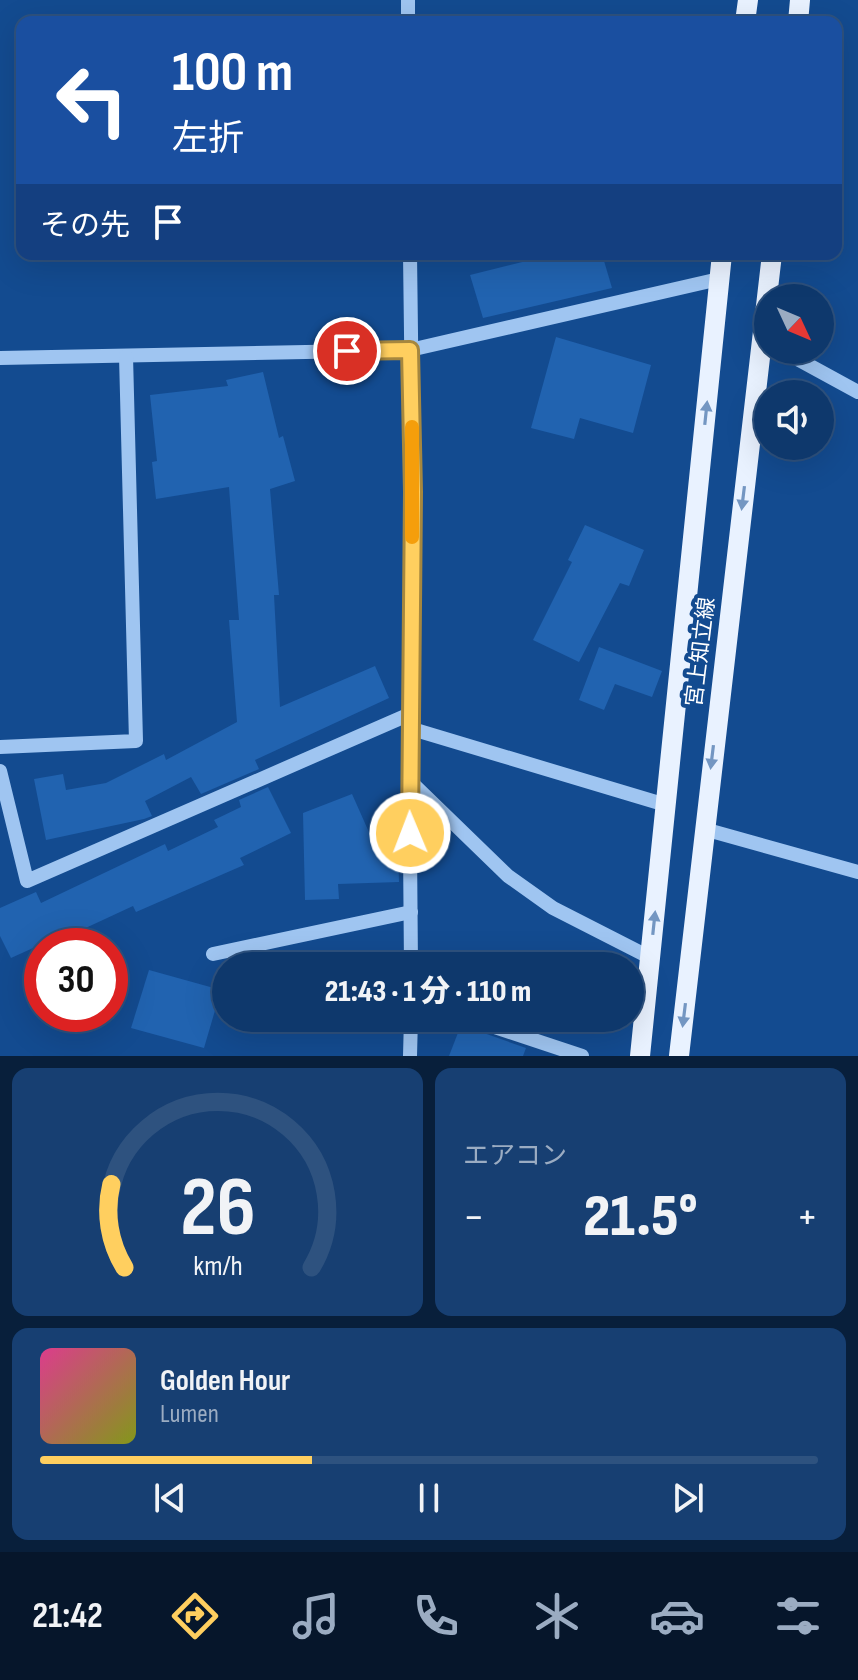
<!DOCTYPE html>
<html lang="ja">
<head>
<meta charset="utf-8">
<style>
  body { margin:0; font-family:"Sofia Sans Condensed","Noto Sans JP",sans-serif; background:#173f72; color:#f1f3f6; height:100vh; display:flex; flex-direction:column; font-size:30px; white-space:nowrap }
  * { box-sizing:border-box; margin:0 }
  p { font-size:26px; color:#9bacc2 }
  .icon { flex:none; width:44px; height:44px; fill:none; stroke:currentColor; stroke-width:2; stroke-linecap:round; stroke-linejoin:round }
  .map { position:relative; height:1056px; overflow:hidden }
  .side { display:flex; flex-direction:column; gap:12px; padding:12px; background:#081f3b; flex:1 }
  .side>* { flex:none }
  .hud { position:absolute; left:16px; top:16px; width:826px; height:244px; border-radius:16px; box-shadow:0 8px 32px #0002,0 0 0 2px #2e527f; background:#1a4fa0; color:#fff; overflow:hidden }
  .needle { width:52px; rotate:134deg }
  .fabs { position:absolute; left:754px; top:284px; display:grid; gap:16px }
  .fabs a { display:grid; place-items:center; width:80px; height:80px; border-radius:50%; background:#0e386c; box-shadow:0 8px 32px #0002,0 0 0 2px #2e527f; font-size:40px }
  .speed { position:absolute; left:24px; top:928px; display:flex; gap:16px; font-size:40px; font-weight:700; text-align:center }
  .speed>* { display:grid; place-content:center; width:104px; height:104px; border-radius:50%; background:#0e386c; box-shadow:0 8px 32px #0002,0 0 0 2px #2e527f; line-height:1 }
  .speed .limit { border:12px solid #d22; background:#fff; color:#111 }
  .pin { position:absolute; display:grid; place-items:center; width:68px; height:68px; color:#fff; margin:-34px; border:4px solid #fff; border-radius:50%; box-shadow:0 2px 8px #0007 }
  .me { position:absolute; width:88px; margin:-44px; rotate:359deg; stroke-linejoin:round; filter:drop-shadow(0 0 6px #0008) }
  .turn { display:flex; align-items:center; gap:28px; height:168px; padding:0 24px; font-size:36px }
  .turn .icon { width:104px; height:104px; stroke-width:2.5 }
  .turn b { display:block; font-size:56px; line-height:68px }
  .then { display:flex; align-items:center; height:76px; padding:0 24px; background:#0003; gap:16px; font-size:30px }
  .big { font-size:60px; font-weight:800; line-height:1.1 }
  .side .tile { flex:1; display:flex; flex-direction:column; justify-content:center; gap:12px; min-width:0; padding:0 28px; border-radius:16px; background:#173f72 }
  .side .dial { align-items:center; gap:0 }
  .dial svg { height:208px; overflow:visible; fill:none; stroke:#2e527f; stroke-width:7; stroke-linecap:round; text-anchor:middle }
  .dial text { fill:#f1f3f6; stroke:none }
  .song { display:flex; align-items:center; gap:24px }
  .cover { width:96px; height:96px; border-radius:12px; background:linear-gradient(135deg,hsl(330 70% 55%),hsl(70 70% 35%)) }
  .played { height:8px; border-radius:4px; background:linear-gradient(90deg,#ffcf5f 35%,#2e527f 35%) }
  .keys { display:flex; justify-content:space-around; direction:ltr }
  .heat { display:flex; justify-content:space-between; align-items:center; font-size:44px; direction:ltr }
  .side .tiles { flex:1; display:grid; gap:12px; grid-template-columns:1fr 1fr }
  .tile:last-child { grid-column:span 2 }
  .trip { position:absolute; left:212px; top:952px; width:432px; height:80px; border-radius:40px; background:#0e386c; box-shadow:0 8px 32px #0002,0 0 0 2px #2e527f; font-weight:800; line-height:80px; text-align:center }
  .menu { display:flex; height:128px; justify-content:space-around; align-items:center; background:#06162b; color:#9bacc2 }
  .menu .icon { width:56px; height:56px }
  .menu .active { color:#ffcf5f }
  .menu b { font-size:36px; color:#f1f3f6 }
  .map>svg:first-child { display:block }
  .building { fill:#2163b0 }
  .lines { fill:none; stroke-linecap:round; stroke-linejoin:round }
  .minor { stroke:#9fc5f1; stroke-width:14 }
  .major { stroke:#e9f2ff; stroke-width:20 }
  .oneway { fill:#7396c2 }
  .route-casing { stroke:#a6873e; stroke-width:20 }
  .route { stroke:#ffcf5f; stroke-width:14 }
  .slow { stroke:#f59e0b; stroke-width:14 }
  .labels { text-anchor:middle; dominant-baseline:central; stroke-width:8; stroke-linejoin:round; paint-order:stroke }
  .street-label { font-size:22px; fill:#fff; stroke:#134b90 }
</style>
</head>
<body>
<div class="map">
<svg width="858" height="1056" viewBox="0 0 858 1056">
  <rect width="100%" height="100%" fill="#134b90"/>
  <g class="building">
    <polygon points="555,254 602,254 612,288 483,318 470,275"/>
    <polygon points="556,337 651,365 633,433 580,418 574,439 531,428"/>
    <polygon points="263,372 279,438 283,436 295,481 270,489 279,595 274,595 280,707 375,666 389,698 255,760 259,769 201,794 191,777 145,801 152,816 144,819 46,840 34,779 63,774 66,790 106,783 164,754 166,760 237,722 229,620 239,620 229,487 156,499 152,462 157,461 150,395 228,386 226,380"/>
    <polygon points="585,525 644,550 629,586 620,583 579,662 533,640 572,562 568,560"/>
    <polygon points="599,647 662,671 652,697 615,684 604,710 579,700"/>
    <polygon points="268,787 291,833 240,858 244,865 136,912 133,906 77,932 75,929 11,958 0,936 0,908 36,892 41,903 165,844 168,851 218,827 214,820 241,807 239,800"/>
    <polygon points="352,794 376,848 398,847 399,882 338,884 339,899 305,900 303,813"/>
    <polygon points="149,970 221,990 204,1048 131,1028"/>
    <polygon points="461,1025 526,1048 523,1056 449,1056"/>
  </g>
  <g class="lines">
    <g class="minor">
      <polyline points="408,0 408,22"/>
      <polyline points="410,254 413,492 409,728 411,966"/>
      <polyline points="781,350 858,392"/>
      <polyline points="0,358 410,350 719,279"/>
      <polyline points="409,728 666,805"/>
      <polyline points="0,747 136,741 126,356"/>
      <polyline points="0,771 27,881 410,714"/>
      <polyline points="410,781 508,876 553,908 651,958"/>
      <polyline points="704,829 858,872"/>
      <polyline points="213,954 411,912"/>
      <polyline points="468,1018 582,1056"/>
      <polyline points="410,1056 411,1018"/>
    </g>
    <g class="major">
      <polyline points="745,22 748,0"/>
      <polyline points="798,22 800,0"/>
      <polyline points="640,1056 722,254"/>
      <polyline points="679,1056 772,254"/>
    </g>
  </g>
  <defs><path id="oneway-solid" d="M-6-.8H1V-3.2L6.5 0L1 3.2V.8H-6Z" transform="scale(2)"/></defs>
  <g class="oneway">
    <use href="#oneway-solid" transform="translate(706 413) rotate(-84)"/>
    <use href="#oneway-solid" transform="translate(743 498) rotate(97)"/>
    <use href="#oneway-solid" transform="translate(712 757) rotate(97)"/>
    <use href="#oneway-solid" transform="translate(654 923) rotate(-84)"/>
    <use href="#oneway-solid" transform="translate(684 1015) rotate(97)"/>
  </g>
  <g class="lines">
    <g class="route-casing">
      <polyline id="route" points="347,351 410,350 413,492 410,833"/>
    </g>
    <use href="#route" class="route"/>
    <polyline class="slow" points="412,427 412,537"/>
  </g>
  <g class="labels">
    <g class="street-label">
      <text transform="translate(701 652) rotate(-83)">宮上知立線</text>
    </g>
  </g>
</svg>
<div class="fabs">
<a><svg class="needle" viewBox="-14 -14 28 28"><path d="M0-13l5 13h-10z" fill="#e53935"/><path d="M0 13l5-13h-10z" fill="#9bacc2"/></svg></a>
<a><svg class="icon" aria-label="sound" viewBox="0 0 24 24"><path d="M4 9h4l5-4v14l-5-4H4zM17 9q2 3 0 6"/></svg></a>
</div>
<div class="speed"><div class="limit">30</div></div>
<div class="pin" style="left:347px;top:351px;background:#d93025"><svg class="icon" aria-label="arrive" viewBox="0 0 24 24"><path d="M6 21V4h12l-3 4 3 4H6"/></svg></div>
<svg class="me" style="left:410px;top:833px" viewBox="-20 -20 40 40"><circle r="17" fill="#ffcf5f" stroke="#fff" stroke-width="3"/><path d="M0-11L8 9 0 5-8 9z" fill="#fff"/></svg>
<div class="trip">21:43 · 1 分 · 110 m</div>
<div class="hud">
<div class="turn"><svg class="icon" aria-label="left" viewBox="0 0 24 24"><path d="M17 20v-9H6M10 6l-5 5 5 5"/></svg><div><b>100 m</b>左折</div></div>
<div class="then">その先<svg class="icon" aria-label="arrive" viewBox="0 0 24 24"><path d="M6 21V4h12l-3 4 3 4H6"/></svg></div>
</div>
</div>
<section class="side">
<div class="tiles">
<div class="tile dial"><svg viewBox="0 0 100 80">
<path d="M14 69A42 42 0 1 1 86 69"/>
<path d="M14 69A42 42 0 0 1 9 37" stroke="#ffcf5f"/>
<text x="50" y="56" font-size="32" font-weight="700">26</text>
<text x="50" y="72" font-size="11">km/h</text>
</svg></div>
<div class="tile"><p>エアコン</p>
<div class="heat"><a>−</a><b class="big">21.5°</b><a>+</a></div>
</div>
<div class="tile">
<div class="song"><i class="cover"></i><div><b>Golden Hour</b><p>Lumen</p></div></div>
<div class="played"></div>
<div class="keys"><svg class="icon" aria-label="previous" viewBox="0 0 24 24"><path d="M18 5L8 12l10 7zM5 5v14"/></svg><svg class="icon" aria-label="pause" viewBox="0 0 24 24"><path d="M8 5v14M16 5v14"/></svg><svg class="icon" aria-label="next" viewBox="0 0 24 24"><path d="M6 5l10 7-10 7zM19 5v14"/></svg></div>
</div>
</div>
</section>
<nav class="menu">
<b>21:42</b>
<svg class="icon active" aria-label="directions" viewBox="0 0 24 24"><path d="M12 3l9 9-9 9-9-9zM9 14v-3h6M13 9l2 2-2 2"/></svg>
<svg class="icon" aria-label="music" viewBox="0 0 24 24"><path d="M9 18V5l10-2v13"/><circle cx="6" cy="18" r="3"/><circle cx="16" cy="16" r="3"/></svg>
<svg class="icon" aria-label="phone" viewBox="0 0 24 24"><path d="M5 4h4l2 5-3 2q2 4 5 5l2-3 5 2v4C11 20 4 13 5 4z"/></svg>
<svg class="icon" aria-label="climate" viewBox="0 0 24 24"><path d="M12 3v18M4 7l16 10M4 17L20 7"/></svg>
<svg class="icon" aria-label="car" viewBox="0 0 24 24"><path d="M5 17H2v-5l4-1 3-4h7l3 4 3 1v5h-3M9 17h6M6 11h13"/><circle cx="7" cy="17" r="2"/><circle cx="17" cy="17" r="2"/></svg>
<svg class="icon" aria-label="filters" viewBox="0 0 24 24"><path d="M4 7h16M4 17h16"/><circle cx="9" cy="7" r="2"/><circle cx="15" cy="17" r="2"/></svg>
</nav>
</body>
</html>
